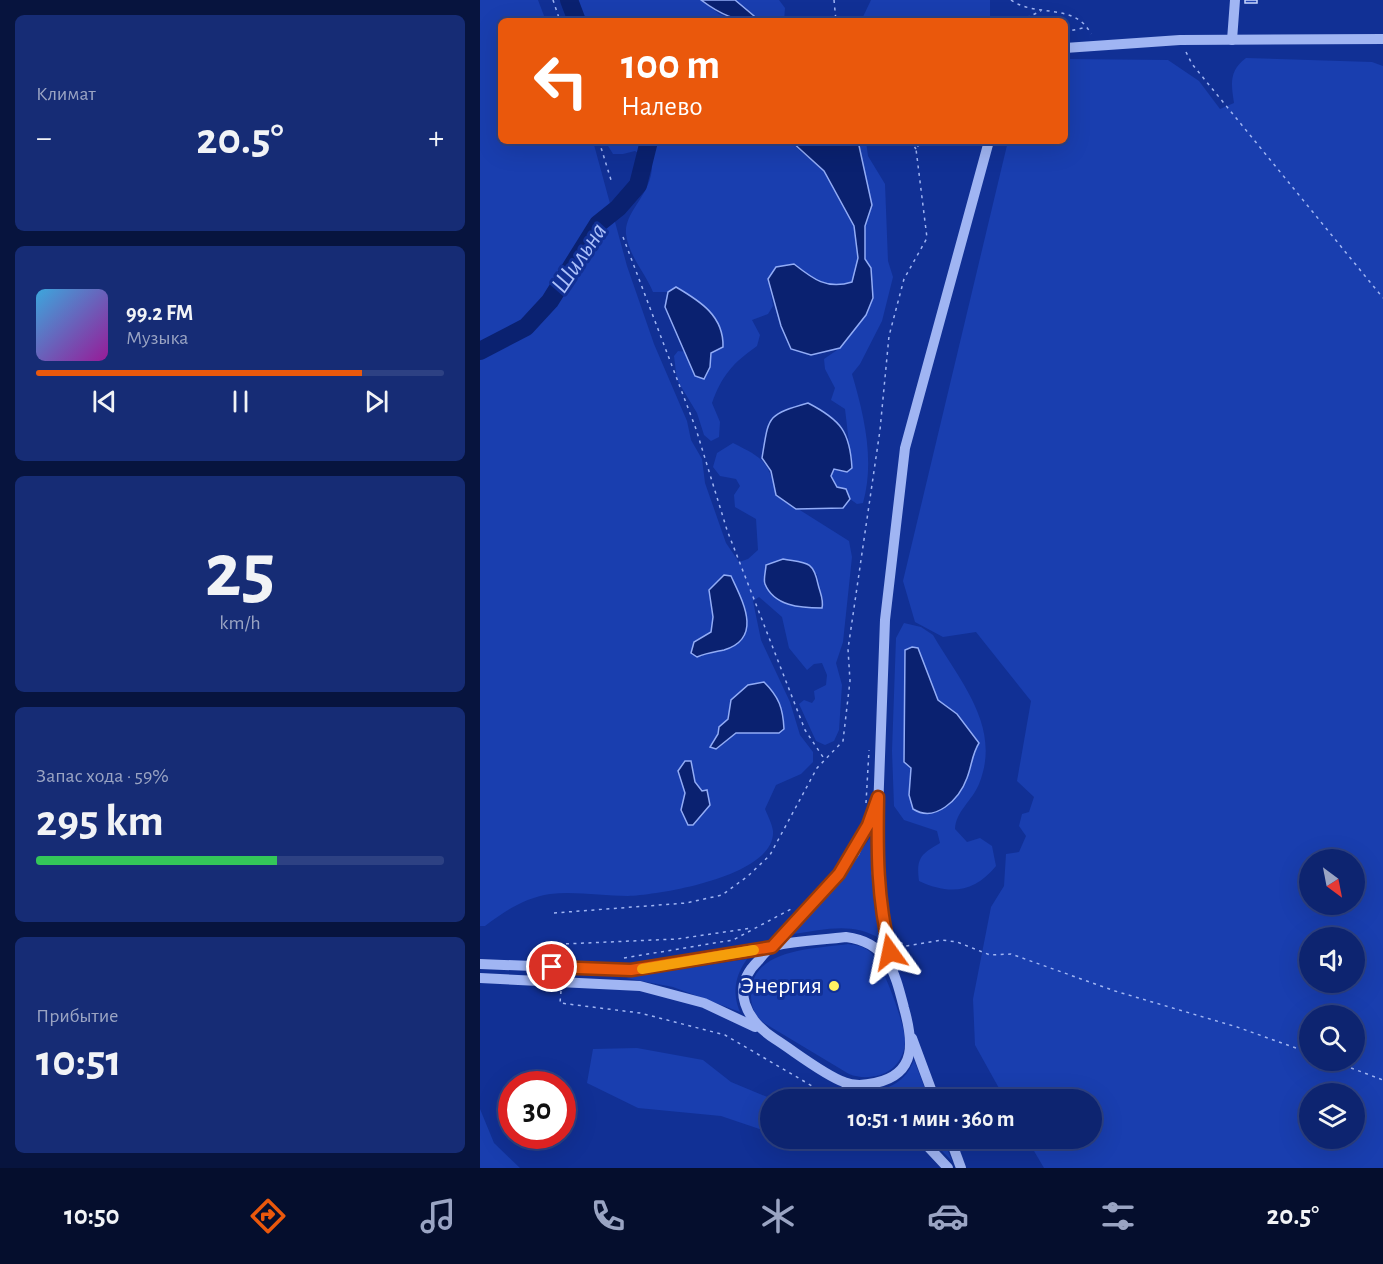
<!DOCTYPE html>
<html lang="ru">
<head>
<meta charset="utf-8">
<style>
  body { margin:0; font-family:"Alegreya Sans",sans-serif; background:#162c75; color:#f1f3f6; height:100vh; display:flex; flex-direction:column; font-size:22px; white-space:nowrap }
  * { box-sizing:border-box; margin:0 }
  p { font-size:20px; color:#9aa4c3 }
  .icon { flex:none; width:33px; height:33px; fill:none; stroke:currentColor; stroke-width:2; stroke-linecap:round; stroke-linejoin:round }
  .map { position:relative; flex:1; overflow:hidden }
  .details { display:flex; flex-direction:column; gap:15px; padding:15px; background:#07143e; width:480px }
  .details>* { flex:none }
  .guide { position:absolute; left:18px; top:18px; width:570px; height:126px; border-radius:9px; box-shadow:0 6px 24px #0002,0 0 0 2px #2d4183; background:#ea580c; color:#fff; overflow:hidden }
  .needle { width:39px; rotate:148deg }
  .buttons { position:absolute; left:819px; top:849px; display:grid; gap:12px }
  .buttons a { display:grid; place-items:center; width:66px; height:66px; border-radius:50%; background:#0d2470; box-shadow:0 6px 24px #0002,0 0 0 2px #2d4183; font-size:30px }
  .speed { position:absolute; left:18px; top:1071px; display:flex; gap:12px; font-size:30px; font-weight:700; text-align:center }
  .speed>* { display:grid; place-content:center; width:78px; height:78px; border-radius:50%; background:#0d2470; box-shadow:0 6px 24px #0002,0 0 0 2px #2d4183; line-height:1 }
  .speed .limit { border:9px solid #d22; background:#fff; color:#111 }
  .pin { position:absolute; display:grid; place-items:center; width:51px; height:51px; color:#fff; margin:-26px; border:3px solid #fff; border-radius:50%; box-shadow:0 2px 6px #0007 }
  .me { position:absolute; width:66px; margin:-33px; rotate:348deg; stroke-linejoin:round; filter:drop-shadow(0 0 4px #0008) }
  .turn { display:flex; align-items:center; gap:21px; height:126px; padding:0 24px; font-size:27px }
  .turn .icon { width:78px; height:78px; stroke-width:2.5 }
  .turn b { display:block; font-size:42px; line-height:51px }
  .big { font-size:45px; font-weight:600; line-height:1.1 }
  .details .tile { flex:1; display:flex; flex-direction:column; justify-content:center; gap:9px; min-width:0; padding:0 21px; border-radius:9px; background:#162c75 }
  .details .dial { align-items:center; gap:0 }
  .dial b { font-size:78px; line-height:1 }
  .song { display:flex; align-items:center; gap:18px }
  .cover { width:72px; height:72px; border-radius:9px; background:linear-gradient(135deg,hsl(200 70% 55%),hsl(300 70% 35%)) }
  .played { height:6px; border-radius:3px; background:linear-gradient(90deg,#ea580c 80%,#2d4183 80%) }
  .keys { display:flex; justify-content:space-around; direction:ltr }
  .heat { display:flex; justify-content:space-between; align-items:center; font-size:33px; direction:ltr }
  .charge { height:9px; border-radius:4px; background:linear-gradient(90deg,#34c759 59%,#2d4183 0) }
  .trip { position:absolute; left:280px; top:1089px; width:342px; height:60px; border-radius:30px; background:#0d2470; box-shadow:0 6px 24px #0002,0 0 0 2px #2d4183; font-weight:600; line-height:60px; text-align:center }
  .dock { display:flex; height:96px; justify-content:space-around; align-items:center; background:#050e2d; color:#9aa4c3 }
  .dock .icon { width:42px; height:42px }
  .dock .current { color:#ea580c }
  .dock b { font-size:27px; color:#f1f3f6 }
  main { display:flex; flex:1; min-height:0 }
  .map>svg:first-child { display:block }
  .green { fill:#193eaf; fill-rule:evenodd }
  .water { fill:#0a2170; stroke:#92acf6; stroke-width:1.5 }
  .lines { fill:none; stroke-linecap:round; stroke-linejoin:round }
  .river { stroke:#0a2170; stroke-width:18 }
  .building { fill:#1f43b4; stroke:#c8d5fd; stroke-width:1.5 }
  .path { stroke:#a0b5f3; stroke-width:1.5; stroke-dasharray:3 4.5; stroke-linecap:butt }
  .minor { stroke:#a0b5f3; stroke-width:10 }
  .route-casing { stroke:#983908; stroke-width:15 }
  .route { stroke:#ea580c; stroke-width:10 }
  .slow { stroke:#f59e0b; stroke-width:10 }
  .poi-dot { fill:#fff262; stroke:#113095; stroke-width:2 }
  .labels { text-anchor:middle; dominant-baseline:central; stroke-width:6; stroke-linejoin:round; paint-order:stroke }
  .poi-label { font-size:24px; fill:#fff; stroke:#113095; text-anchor:end }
  .water-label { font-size:26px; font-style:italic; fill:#acc0fa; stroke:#113095 }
</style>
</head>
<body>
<main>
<section class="details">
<div class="tile"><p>Климат</p>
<div class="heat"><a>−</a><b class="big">20.5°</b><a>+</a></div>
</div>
<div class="tile">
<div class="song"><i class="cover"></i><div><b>99.2 FM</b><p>Музыка</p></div></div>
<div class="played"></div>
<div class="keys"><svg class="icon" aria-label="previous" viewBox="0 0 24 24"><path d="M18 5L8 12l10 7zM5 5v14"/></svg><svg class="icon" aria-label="pause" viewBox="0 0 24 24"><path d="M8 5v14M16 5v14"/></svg><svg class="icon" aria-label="next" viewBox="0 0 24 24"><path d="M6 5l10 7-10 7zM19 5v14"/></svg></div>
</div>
<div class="tile dial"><b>25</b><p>km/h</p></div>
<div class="tile"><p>Запас хода · 59%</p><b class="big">295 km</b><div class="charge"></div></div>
<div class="tile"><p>Прибытие</p><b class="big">10:51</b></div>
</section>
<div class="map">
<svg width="903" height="1168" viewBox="0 0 903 1168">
  <rect width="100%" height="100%" fill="#113095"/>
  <g class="green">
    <path d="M0 0H58L66 21H21V141H113L147 266 174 344 207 421 211 440 222 459 225 483 246 543 259 562 268 559 278 550 276 519 255 507 254 495 260 486 256 479 240 476 233 467 237 453 253 443C283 458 289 461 296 495L369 541 372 557 363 642 356 663 362 685 359 730 354 741 345 745 336 741 319 704 324 700 332 703 335 699 334 691 346 685 347 675 342 663 334 664 327 670 309 648 302 617 279 597 273 601 281 640 310 702 320 735 333 752V762L321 774 296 785 285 809C288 816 292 824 293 831 296 876 180 895 148 896 123 896 95 891 70 894 44 898 25 911 5 926H0ZM337 574 343 601 342 608H320L294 598 290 588ZM229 590 244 650 232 651 217 657 214 642 231 632 233 617ZM251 700 299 733H256L236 749 230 746 238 734 239 727 248 719ZM215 782 222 791 201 810 205 793Z"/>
    <polygon points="96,0 221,0 239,14 256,21 102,21"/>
    <polygon points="255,0 299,0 305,8 304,21 280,21"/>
    <polygon points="391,0 510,0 510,21 381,21"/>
    <path d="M766 58 892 62 903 66V1168H564L547 1139 612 1138V1100L525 1099 495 1045 493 999 511 907 524 886 526 854 539 852 546 836 539 826 542 814 549 812 554 797 537 781 551 701 496 632 463 637 435 622 423 581 528 141H585V59L688 60 719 81 740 109 754 103C751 83 749 71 766 58ZM830 860H874V904H830ZM830 938H874V982H830ZM830 1016H874V1060H830ZM830 1094H874V1138H830Z"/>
    <path d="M125 141H295L312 144 344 171 374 226 378 258 372 282C358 286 339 285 328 275L288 279 293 306 288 314 272 320 280 335 277 346C253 363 242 375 232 403L240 422 239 437 231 441 224 435 217 413 197 380 194 356 198 351 207 352 215 376 230 367 231 353 196 287 188 292H173C165 272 149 257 146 234 144 210 174 194 172 162L155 151 143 154H133Z"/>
    <path d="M378 141H386L388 156 405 184 408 261 413 277 402 321 380 364 372 374C384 415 395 460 383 503L377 504 370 499 366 489 357 487 351 476 354 469 367 472 372 468 365 409 351 400 355 388 345 369 344 359 360 348 391 268 385 259V226L392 205Z"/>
    <path d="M424 623 441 627 453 635C481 683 522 727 499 784 492 801 476 811 475 829L487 842 500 838 512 846 516 866C494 893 469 895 439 881 436 858 441 854 460 843L457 831 424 820 414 806 412 751 416 638Z"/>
    <path d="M390 838 394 905 401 939C371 921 345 930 312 934L348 896Z"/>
    <path d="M368 944C375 945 383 946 389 951 402 960 425 1025 425 1040 425 1056 416 1070 400 1075 389 1078 379 1078 369 1074L284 1023C275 1016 271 1007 271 995 270 948 335 949 368 944Z"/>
    <path d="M267 959C255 976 252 992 260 1012L193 987 146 978Z"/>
    <polygon points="157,1048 223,1060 251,1082 292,1099 291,1133 241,1116 158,1108 107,1083 113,1049"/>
    <path d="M434 1060 449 1099H398L387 1093C410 1088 425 1083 434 1060Z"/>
    <polygon points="0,1109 14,1143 40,1168 0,1168"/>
    <polygon points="449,1139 463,1139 472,1161 451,1140"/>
  </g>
  <g class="water">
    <path d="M221 0H255L280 21C255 21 241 15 221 0Z"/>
    <path d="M311 141H378L392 205 385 226V259L391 268 393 298 386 315 360 348 331 355 311 349 301 326 288 279 296 267 314 264C333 279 347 290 372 282L378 258 374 226 344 171Z"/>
    <path d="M196 287C220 301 244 316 243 347L231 353 230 367 224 379 215 376 185 307 188 292Z"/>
    <path d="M328 403C361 420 370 432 372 468L367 472 354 469 351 476 357 487 366 489 370 499 363 508 316 509 296 495 291 471 282 458C289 416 286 415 328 403Z"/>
    <path d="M303 559C326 563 333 560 338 584 340 593 344 599 342 608 320 608 294 606 285 584 283 580 286 570 286 565Z"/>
    <path d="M244 575 251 576C262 600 284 638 244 650 234 652 226 653 217 657L211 653 214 642 231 632 233 617 229 590Z"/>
    <path d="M432 647 438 648 458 700 477 714 499 743C492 754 492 765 487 778 479 800 455 823 433 809L429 795 431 768 424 762 425 650Z"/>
    <path d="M284 682C299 697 303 708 304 729L299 733H256L236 749 230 747 238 734 239 727 248 719 251 700 268 685Z"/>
    <polygon points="205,761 211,761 215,782 222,791 227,790 230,805 213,825 208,825 201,810 205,793 198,771"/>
  </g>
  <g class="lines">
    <g class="river">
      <polyline points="89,0 97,21"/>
      <polyline points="0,351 46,327 70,301 118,224 138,208 158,185 169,141"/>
    </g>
  </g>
  <rect class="building" x="765" y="0" width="12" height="3"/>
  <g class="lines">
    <g class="path">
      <polyline points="73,0 80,21"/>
      <polyline points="354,0 356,21"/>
      <path d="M531 0C556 18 595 2 611 34"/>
      <polyline points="540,21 561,11"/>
      <polyline points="585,32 607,27"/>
      <polyline points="706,52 712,64 903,298"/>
      <polyline points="119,141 131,180"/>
      <polyline points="430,141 436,149"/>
      <polyline points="143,237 216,429 247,530 325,730 345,760"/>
      <polyline points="386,803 389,750"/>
      <polyline points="74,913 206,903 242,895 268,876 290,855 337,768 363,741 370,681 368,649 400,430 409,336 424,279 447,238 436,149 441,141"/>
      <polyline points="420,942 426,946 462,940 477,942 510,955 531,954 635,991 757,1027 830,1053"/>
      <polyline points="84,956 83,944 197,939 272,928"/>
      <polyline points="144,958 253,940 313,908"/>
      <polyline points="81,991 80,1003 160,1013 245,1035 356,1100"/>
      <polyline points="850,1060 903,1080"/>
      <polyline points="424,1138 432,1146"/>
    </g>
    <g class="minor">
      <polyline points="752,40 755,0"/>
      <polyline points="585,48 700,40 903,39"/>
      <path d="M366 937C408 942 415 973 424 1008 433 1040 438 1074 395 1083 386 1085 373 1086 364 1082 344 1075 314 1051 295 1039 267 1021 249 989 278 961 282 956 288 948 294 946 316 940 344 940 366 937Z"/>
      <polyline points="0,964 151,970 292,947 359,874 375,852 394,809"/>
      <polyline points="414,968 400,904 396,866 405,620 425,448 509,141"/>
      <polyline points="0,978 160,986 224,1003 275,1027"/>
      <polyline points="432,1038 455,1100"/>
      <polyline points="366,1084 387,1100"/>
      <polyline points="440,1138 468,1168"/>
      <polyline points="470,1138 481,1168"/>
    </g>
  </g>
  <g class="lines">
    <g class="route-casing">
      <path id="route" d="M72 967 151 970 292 947 359 874 388 825 398 797C397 852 397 898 410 952"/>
    </g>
    <use href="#route" class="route"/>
    <polyline class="slow" points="162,969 274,950"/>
  </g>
  <circle class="poi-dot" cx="354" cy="986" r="6"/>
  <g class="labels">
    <g class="poi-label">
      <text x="342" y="986">Энергия</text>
    </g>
    <g class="water-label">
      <text transform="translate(99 258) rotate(-56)">Шильна</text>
    </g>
  </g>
</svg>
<div class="buttons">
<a><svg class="needle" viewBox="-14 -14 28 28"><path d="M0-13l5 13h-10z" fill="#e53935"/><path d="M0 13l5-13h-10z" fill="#9aa4c3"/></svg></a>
<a><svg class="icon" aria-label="sound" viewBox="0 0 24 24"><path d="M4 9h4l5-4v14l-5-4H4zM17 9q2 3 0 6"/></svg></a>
<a><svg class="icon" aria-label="search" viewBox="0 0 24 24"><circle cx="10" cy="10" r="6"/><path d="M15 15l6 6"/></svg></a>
<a><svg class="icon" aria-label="layers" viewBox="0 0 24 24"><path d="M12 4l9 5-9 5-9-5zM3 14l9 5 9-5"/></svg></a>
</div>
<div class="speed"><div class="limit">30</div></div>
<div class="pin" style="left:72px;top:967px;background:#d93025"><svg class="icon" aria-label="arrive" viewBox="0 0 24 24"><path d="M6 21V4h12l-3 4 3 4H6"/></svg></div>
<svg class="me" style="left:410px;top:952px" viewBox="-20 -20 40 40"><path d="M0-17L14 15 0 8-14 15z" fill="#ea580c" stroke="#fff" stroke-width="4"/></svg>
<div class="trip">10:51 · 1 мин · 360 m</div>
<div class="guide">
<div class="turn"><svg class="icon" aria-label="left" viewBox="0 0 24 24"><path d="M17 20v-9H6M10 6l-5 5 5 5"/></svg><div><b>100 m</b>Налево</div></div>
</div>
</div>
</main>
<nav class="dock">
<b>10:50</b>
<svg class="icon current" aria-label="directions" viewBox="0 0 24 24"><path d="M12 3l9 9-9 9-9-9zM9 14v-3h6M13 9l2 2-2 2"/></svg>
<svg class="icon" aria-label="music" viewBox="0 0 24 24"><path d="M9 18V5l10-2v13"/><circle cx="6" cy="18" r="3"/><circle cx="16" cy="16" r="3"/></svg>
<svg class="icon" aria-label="phone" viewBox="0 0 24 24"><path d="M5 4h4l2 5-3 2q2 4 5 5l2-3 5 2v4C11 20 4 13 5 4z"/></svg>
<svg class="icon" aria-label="climate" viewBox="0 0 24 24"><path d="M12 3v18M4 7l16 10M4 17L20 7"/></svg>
<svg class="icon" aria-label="car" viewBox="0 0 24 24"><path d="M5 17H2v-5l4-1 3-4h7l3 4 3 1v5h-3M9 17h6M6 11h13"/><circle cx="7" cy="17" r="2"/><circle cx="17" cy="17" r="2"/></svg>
<svg class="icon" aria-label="filters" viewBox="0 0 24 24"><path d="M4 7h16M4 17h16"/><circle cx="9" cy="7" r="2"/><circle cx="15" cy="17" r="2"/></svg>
<b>20.5°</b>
</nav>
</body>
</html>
